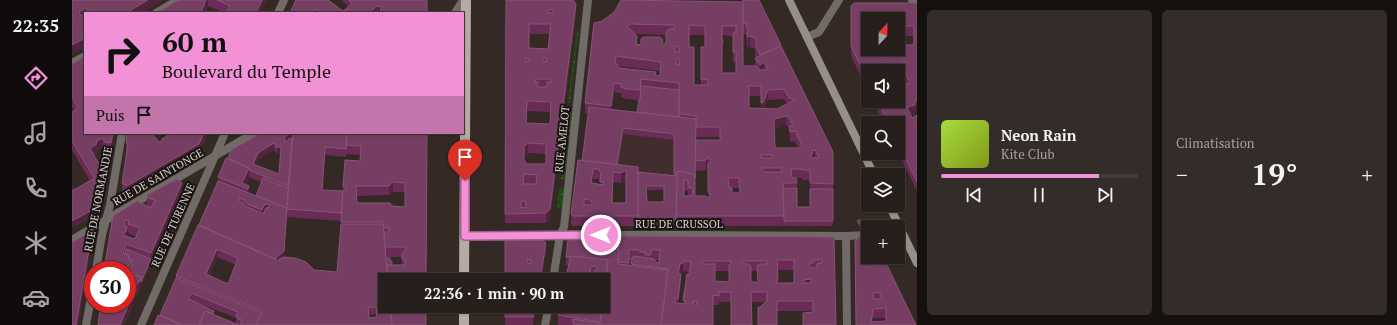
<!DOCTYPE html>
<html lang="fr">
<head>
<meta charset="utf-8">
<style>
  body { margin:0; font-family:"PT Serif",serif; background:#332c28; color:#f1f3f6; height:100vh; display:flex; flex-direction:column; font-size:15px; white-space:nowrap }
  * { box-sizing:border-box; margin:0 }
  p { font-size:13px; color:#a4a2a3 }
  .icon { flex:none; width:22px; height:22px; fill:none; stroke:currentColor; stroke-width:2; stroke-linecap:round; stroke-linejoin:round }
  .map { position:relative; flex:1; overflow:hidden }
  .sheet { display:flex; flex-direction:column; gap:10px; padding:10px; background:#15110f; width:480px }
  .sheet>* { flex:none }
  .hud { position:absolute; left:12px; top:12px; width:380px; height:122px; border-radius:0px; box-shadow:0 1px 3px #0004,0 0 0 1px #433d3a; background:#f391d6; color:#111; overflow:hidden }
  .needle { width:26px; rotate:22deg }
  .buttons { position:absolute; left:789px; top:12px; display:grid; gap:8px }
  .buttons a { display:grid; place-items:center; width:44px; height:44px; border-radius:0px; background:#271f1b; box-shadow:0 1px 3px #0004,0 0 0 1px #433d3a; font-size:20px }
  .speed { position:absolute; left:12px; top:261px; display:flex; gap:8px; font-size:20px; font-weight:700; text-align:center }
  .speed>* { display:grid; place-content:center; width:52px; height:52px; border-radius:50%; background:#271f1b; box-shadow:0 1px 3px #0004,0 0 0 1px #433d3a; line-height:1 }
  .speed .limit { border:6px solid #d22; background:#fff; color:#111 }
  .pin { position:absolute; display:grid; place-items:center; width:34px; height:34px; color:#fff; margin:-41px -17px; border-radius:50% 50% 50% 0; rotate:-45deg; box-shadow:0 0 4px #0007 }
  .pin .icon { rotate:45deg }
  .me { position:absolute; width:44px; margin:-22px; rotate:270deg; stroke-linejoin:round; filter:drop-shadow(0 0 3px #0008) }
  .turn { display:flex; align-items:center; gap:14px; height:84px; padding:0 12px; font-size:18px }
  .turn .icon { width:52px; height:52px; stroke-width:2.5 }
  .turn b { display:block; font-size:28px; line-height:34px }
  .then { display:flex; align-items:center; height:38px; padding:0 12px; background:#0003; gap:8px; font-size:15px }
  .big { font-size:30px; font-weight:700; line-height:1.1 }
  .sheet .tile { flex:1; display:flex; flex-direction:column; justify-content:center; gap:6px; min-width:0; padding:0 14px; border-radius:6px; background:#332c28 }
  .song { display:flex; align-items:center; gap:12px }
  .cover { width:48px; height:48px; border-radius:6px; background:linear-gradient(135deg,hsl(80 70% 55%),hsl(70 70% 35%)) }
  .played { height:4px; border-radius:2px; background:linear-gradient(90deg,#f391d6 80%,#433d3a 80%) }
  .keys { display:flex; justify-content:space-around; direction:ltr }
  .heat { display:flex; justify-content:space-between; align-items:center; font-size:22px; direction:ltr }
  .sheet .tiles { flex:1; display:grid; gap:10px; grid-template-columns:repeat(2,1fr) }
  .trip { position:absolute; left:306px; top:273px; width:232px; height:40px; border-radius:0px; background:#271f1b; box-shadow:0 1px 3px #0004,0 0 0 1px #433d3a; font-weight:700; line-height:40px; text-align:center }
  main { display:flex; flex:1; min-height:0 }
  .tab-bar { display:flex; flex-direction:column; width:72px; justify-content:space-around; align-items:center; background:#100c0b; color:#a4a2a3 }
  .tab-bar .icon { width:28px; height:28px }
  .tab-bar .on { color:#f391d6 }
  .tab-bar b { font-size:18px; color:#f1f3f6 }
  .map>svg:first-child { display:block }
  .education { fill:#412d2d }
  .grass { fill:url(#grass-dots) }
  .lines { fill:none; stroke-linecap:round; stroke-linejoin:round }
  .street { stroke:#706b67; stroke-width:8 }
  .secondary { stroke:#968f89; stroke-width:8 }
  .primary { stroke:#b4aba2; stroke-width:10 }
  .wall { fill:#6a2c56; fill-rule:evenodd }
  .shaded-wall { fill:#50243d }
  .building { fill:#763e63; stroke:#865574; fill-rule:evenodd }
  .route-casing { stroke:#9e5e8b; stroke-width:10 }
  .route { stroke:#f391d6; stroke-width:7 }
  .labels { text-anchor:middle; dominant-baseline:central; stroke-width:4; stroke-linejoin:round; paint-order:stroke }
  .street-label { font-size:11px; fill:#dad2cf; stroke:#181311 }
</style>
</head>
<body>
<main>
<nav class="tab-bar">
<b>22:35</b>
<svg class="icon on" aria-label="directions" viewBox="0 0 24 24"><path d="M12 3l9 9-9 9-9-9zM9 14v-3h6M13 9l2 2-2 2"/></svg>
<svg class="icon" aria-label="music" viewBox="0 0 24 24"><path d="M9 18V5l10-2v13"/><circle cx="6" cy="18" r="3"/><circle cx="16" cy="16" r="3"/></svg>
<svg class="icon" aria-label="phone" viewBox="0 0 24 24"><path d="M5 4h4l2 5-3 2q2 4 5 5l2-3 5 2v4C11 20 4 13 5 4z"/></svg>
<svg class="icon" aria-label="climate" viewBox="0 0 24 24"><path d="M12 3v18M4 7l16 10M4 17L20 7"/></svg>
<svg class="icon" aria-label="car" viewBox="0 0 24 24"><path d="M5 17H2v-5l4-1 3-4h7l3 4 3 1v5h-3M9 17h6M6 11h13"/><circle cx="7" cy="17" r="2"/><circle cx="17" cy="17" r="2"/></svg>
</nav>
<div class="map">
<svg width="845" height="325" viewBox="0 0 845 325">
  <defs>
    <pattern id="grass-dots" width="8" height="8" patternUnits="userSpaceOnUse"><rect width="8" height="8" fill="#1d4a12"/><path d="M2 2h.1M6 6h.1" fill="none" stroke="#3d6333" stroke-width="1.8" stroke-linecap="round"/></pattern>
  </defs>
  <rect width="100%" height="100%" fill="#342924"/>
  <polygon class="education" points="517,113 624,126 623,184 510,170"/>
  <g class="grass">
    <polygon points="505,30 507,30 498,103 496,103"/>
    <polygon points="496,111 501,112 498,139 493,139"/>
    <polygon points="492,147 497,147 493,179 489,179"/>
    <polygon points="487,188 492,188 490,209 485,209"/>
  </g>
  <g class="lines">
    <g class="street">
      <polyline points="840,0 845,0"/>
      <polyline points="84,13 106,0"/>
      <polyline points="206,13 212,0"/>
      <polyline points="383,13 391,0"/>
      <polyline points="735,37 747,32 767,0"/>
      <polyline points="0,63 13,56"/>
      <polyline points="393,235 618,235 774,236 796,235"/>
      <polyline points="774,236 775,325"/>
      <polyline points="0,240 182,133"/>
      <polyline points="24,270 30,235 38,205 50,133"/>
      <polyline points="481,280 488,235 492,227 516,0"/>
      <polyline points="14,325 21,287"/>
      <polyline points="69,325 153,133"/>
      <polyline points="473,325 477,306"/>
    </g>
    <g class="secondary">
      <polyline points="717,0 802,175"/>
      <polyline points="817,205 845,263"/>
    </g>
    <g class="primary">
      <polyline points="392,280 394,0"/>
      <polyline points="392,325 392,306"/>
    </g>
  </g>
  <g class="wall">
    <polygon points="0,0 26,1 71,13 13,13 13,47 0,55"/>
    <polygon points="109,0 194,0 188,13 153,13 136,6 133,13 85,13"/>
    <polygon points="224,0 271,11 276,7 270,0 355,0 355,13 218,13"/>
    <path d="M434 0 504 13 478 219 474 223H433ZM457 34H477L476 49 457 48ZM455 111 479 112 478 124 454 123ZM456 153 474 154V164H455L452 160V157Z"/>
    <path d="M671 2 709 46 761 152V224L760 226H501L499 224V214L510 161 516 113H513V103L522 23ZM564 34 594 35V44L569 45 565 44ZM671 34H674L675 45 676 48 678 47 683 49V55L684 57 683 58V66H671ZM617 35H633V47H629V85H622L617 47ZM650 35 661 36V62H664V73H650V53L651 52ZM546 66 588 71V76L547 68ZM542 92 549 93V97L554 99 567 100 565 112 540 109ZM677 96H689V108H677ZM712 99 715 104 705 109 692 108 696 100ZM714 125 717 127 718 142 723 141 726 148H703L702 129ZM551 134 602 140V176L566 172 546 165ZM624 137H648V140H623ZM635 168H636V198L623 196V171L634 170ZM724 178H730V180H738V207H725V183ZM521 179H527V181H529L528 185 520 183ZM554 180V203H540L541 182 549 183ZM660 188H667L668 193H660ZM574 190H592V202H575ZM612 190 616 191V196H612Z"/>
    <path d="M845 3 843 112V114L839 115 840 118 845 115V191L826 152V123H812L801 101H826L834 84 831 76V72H830V76H826V71H796V91L779 56V6ZM796 19H826V36H840L842 38V43L840 45 826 49H796Z"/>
    <polygon points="0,64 13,133 42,133 39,152 33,152 30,147 25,151 25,154 22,155 35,177 33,191 28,192 26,208 20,216 0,228 0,184 1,190 18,181 0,150 0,112 2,110 0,107"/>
    <polygon points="99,133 136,133 127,153 55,196 50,193 50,183 55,153 54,153 54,143 84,139 87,142 90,141"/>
    <path d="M189 133H355L354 280H313V306L354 325H82L88 315 104 279V276L146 181V177L156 158ZM202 150 205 154 209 152 207 174 183 165 186 159ZM274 154 289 155 288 161 273 160 271 191 251 190 253 155 274 157ZM177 177 189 182 184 196 177 193V186L174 185ZM321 192H333V207L320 206 285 203V196L317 195ZM215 217 269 221 265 272 242 270 212 257ZM145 257 164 265 156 284 137 276ZM314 257H330V265H320L318 261 314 258ZM119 300 164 318V323L166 325 142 315ZM304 314V317L297 318V315Z"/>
    <path d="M110 193 65 295H63V300L52 325H26L28 308H27V304H55V270L41 216 75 207V195ZM55 230 56 231V233L64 237 63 239 55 236Z"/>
    <rect x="786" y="220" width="6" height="6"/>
    <path d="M761 237 741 312V311H705L688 307 694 302H647V305H641V325H486V315L497 265H494V257L547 238ZM557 260H560L559 266 557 265ZM583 260H587V263L584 262ZM705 270H722V283H706ZM611 271 617 272 611 300V304L606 303 609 284 608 273H611ZM643 271H657V282L643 281ZM679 271H685L686 282H679Z"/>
    <polygon points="433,238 474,253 469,280 433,280"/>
    <path d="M783 241 844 325H784ZM801 318H814V321L800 322Z"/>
    <polygon points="433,306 465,306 461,325 433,325"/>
  </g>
  <g class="shaded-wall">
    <polygon points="76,0 92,0 71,13 54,13"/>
    <polygon points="134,0 136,0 136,6 133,13 129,13"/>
    <polygon points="190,0 194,0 188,13 184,13"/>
    <polygon points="504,4 504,13 478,219 474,223 474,213"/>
    <polygon points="305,6 305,13 297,13"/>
    <polygon points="308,6 308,13 306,13 306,7"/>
    <polygon points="14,8 14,13 13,13 13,19 7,22 7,12"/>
    <polygon points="678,36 678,47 676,48 676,37"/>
    <polygon points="13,38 13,47 0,55 0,45"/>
    <polygon points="650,43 651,43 651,52 650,53"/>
    <polygon points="709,45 709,56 692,62 692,72 688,75 688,55"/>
    <polygon points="806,49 810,49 810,56"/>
    <polygon points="820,68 820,71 816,71 816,70"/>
    <polygon points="542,83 542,92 539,116 539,106"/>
    <polygon points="696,90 696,100 691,112 689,113 689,103"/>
    <polygon points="845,101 845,111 843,112 843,114 835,116 835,107"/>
    <polygon points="714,116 714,125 702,129 702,119"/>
    <polygon points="551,128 551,134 545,174 545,168"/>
    <polygon points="41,133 42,133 39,152 39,143"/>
    <polygon points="81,133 90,133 80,144 80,134"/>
    <polygon points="132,133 136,133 127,153 55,196 55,186"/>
    <polygon points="220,133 221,133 220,139 212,144 212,137"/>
    <polygon points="30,138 30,147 25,151 25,154 18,158 18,148 24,142"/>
    <polygon points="202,143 202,150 186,159 181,171 181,164 186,153"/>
    <polygon points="456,143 456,153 452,157 452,147"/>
    <polygon points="209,146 209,152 205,154 205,148"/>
    <polygon points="253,147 253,155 250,198 250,190"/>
    <polygon points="743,150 743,160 739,165 739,155 740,151"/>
    <polygon points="635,158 635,168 634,170 634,160"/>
    <polygon points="35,167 35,177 33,191 28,192 26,208 20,216 0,228 0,221 25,193 25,183"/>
    <polygon points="177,168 177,177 173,188 170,183"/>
    <polygon points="521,169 521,179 519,193 519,183"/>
    <polygon points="554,170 554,180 549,183 549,173"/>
    <polygon points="321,182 321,192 317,195 317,186"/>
    <polygon points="110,183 110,193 65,295 65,285 69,277 79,259 79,253"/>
    <polygon points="177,186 177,196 176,199 176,189"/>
    <polygon points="196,204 196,210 190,216 190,210 192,205"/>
    <polygon points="215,211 212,258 202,267"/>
    <polygon points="55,226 55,236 54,242 54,232"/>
    <polygon points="19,238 19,248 6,325 4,325"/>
    <polygon points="474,243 474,253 469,280 468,280"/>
    <polygon points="54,244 54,253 52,259 51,253"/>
    <polygon points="145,249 145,257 134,282 134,274"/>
    <polygon points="60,260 60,270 55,278 55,271"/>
    <polygon points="611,261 611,273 606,274 608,264"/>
    <polygon points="609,274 609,284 606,309 606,299"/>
    <polygon points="739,279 739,289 732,290 732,280"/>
    <polygon points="63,290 63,300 52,325 48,325"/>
    <polygon points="119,293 119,300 117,299"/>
    <polygon points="463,306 465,306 461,325 461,317"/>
  </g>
  <g class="building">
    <polygon points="0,0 25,0 26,1 28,0 76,0 54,13 15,13 17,12 14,8 7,12 9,16 13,14 13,38 0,45 0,24 2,23 0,19"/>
    <polygon points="106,0 106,2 109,0 134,0 129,13 85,13"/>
    <polygon points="145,0 190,0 184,13 154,13 158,6"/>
    <polygon points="224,0 256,0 271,11 280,4 277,0 323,0 324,1 326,0 355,0 355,13 310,13 311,12 308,9 310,7 308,6 306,7 305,6 297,13 247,13 248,11 243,9 241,13 218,13"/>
    <path d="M434 0H501L504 4 478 209 474 213 433 214ZM481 9V13H476V10ZM457 24H479L476 49 457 48ZM471 57 474 58V62L471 61ZM453 58 457 59V61H453ZM464 79H479V82H475V87H465L466 82H463ZM455 101 479 102 478 124 454 123ZM456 143 474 144V164H455L452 160V147ZM452 174 465 175 464 184H451ZM449 201H453L454 207 449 208Z"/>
    <path d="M549 0 671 2V66H684L688 70H693L696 69 692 62 688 65 683 58 709 46 761 152V184L738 183V170H730V169H719L720 178H724L725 183H711L712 216H604L605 171 623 174V196H633L637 198 639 195 637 193 636 190V166L639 160 637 158H635L634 160 623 161V140H648V127H624V116L607 114V83L569 79 568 90 554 89 549 87V84L542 83 539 106 513 103 522 23 530 21 537 16 543 11ZM557 24 602 25V29H597L594 33V44H590L591 40 588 37H572L569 39V45L564 44 565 36 555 26ZM617 25 633 26V47H629V80L636 79V85H622V47H617ZM650 26H664V33H661V52H664V73H650V43H651L650 39ZM603 46 607 47V52H603ZM544 56 589 62 588 76 583 75 584 72 547 68 545 64 543 63ZM604 58 607 59V65L604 64ZM677 86H689V103H691L696 90 712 89 717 98 723 100 705 109 677 108ZM714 116 717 117 721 126H717L718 132 723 131 730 145 728 148H703L702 119ZM743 150 747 158H739V155L741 153 740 151ZM689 155H700V158H689ZM689 168H710V172H692ZM656 178H667L668 193H660V188H657ZM612 180 616 181V187L621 189 620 196H612Z"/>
    <polygon points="671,0 687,0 709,45 688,55 683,44 685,43 683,38 678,36 676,37 675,34 676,30 674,26 676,23 671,23"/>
    <path d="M782 3H845V101L843 102V105L835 107 840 118 845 115V124L843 125 845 129V182L826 143V123H816L806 101H826V84H837V81L831 66H833V62H830V66H820V68L816 70V71H796V81L779 46V6ZM796 19H826V26H840L842 28V43L840 45H826V49H811L815 55 810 58 807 49H796Z"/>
    <polygon points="13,56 13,77 11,78 13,81 13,133 41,133 39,143 33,142 30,138 24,142 25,144 18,148 28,166 35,167 33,181 25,183 0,141 0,112 6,108 0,97 0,64"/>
    <polygon points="569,86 607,90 607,117 565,112 567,100 568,100"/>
    <polygon points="517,107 624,119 623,178 623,174 605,171 605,175 602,174 602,134 551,128 545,165 510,161"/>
    <polygon points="55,133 81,133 80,134 87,142 90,141 90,139 99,133 132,133 127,144 55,186 50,183 56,144 54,143"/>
    <path d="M189 133H220L212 137 214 142 218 138 220 139 216 186 177 170V168L156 158 159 150ZM202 143 205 148 209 146 207 174 181 164 186 153Z"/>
    <polygon points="221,133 275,133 274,149 253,147 250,190 271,191 269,213 215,209"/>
    <path d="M275 133H355L354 280H316L315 265H333V261L330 259V253L333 251V247H313L312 232H317V228H312L311 222H269L271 190H275L274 187H271L273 160 288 161 289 146 274 145ZM321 182 333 183V207L320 206 318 203H285L284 186H317Z"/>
    <polygon points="154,158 177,168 170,183 177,186 176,189 146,177"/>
    <path d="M506 160 566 167V216H501L499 214ZM521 169H527V171L529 172 528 182H531L532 185 519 183ZM554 170V203H540L541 172 549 173ZM512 199 518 200 520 202V205H512Z"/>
    <path d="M566 172 605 176 604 221H566ZM574 186H592V202H575Z"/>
    <polygon points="191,178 216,188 215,208 184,196"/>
    <polygon points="21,179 25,187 28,186 26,202 20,210 0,221 0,196 2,195 0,191"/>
    <path d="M105 179 110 183 79 253 54 244 51 253 57 255 56 259 60 260 55 271V270H32L41 216 65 201 79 208 83 200 76 198 75 195ZM53 220 57 221 56 224 68 228 63 239 50 235 51 232H54L55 226H52Z"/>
    <path d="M146 181 215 208 212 251 203 259 127 225ZM168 198 173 201 175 204 190 210 192 205 196 204 198 205 197 207 194 208 191 214 173 206 171 203 167 201Z"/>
    <polygon points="725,188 725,207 738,207 738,189 761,189 761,220 760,221 712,221 711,189"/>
    <polygon points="786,220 792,220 792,224 786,223"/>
    <path d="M269 224H311L316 280H313V306H318L320 325H184L190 311 104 276 126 225 207 261 208 258 211 259V257L223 258 234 262 242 270 265 272ZM145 249 166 258 156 284 134 274ZM296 307H304L305 317 297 318Z"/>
    <polygon points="14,234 19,238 4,325 0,325 0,240 1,242"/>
    <path d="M547 236 761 237 762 238 764 325H731V313L741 312V301H705V325H686V307H688L695 301V292H679L680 325H659V292H647V296L641 295V325H589L596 269 559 264 560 258 562 256 582 259 584 262 587 263 588 250H579V255H573V252H568V250H557V263L546 262ZM705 260H722V283H704L706 280ZM742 260H750V263H746L745 264V268H738L737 263H741ZM611 261 619 262 617 275 615 274 611 300H613V304L603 303V298L606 299 609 274H606L608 264 611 263ZM630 261H659V263L657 265V282L643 281V264H630ZM670 261H695V264H687L685 266 686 282H679V266L677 264H670ZM739 279V283H732V280ZM620 301 625 302 624 306 621 305 622 303H620Z"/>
    <path d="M787 237H796V257H811L844 325H784L783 241ZM799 263 801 266 795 267V264ZM807 292 810 299H801V293ZM814 308V321L799 322 801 309Z"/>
    <path d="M433 238 470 239 474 243 468 280H433ZM455 260H459V263H456Z"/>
    <polygon points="498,238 547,238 546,264 596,270 589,325 502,325 500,319 528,323 530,306 531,306 531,300 536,260 499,256 498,257 494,257 496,240"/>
    <polygon points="54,249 79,259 69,282 69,277 56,273 60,265 60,260 57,259 57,255 53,254"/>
    <path d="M499 256 536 260 531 298V280H493ZM519 266 525 267V270L522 271V273L518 272Z"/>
    <polygon points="314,258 318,258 318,261 320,261 320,265 315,265 315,268"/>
    <polygon points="55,273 69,277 65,285 55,282"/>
    <polygon points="104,278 190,313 184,325 168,325 170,320 166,319 164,316 166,312 119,293 117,299 142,311 141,314 133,311 127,325 110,325 88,315"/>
    <polygon points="55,287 63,290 48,325 26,325 29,304 55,304"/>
    <polygon points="319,306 354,306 354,325 320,325"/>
    <polygon points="433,306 463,306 461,317 433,317"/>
    <polygon points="488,306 530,306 528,322 486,315"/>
    <polygon points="133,311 167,325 127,325"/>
    <polygon points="86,315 110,325 82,325"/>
  </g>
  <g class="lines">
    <g class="route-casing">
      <polyline id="route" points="393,181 393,236 529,235"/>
    </g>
    <use href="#route" class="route"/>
  </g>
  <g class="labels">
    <g class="street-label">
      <text transform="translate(490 139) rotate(-84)">RUE AMELOT</text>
      <text transform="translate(86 177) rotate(-30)">RUE DE SAINTONGE</text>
      <text transform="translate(26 199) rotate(-79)">RUE DE NORMANDIE</text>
      <text x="607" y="224">RUE DE CRUSSOL</text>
      <text transform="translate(101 225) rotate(-66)">RUE DE TURENNE</text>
    </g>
  </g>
</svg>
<div class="buttons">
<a><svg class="needle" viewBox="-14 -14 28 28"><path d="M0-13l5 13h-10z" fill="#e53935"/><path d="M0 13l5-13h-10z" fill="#a4a2a3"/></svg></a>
<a><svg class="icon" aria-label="sound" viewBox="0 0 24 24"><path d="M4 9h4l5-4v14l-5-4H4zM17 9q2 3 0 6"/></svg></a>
<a><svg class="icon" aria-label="search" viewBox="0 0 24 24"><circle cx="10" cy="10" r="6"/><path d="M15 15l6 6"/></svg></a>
<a><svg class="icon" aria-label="layers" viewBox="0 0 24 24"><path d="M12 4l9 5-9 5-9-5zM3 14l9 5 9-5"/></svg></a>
<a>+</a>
</div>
<div class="speed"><div class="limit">30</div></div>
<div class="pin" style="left:393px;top:181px;background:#d93025"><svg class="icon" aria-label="arrive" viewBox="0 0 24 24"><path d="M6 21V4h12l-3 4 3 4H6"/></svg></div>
<svg class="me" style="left:529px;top:235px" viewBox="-20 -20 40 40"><circle r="17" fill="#f391d6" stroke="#fff" stroke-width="3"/><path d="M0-11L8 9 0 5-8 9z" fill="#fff"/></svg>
<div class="trip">22:36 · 1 min · 90 m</div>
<div class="hud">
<div class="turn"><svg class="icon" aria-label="right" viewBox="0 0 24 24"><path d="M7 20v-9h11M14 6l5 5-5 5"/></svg><div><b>60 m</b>Boulevard du Temple</div></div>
<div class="then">Puis<svg class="icon" aria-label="arrive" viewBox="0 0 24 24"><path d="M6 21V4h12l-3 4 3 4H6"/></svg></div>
</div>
</div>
<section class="sheet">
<div class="tiles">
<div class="tile">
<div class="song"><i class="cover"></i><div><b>Neon Rain</b><p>Kite Club</p></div></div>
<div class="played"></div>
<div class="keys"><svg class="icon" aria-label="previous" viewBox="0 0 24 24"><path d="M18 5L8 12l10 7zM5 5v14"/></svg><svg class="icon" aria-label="pause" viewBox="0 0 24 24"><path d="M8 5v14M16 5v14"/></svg><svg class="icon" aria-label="next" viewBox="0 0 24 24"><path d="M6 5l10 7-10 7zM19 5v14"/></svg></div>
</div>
<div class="tile"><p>Climatisation</p>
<div class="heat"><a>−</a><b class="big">19°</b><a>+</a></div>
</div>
</div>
</section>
</main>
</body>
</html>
